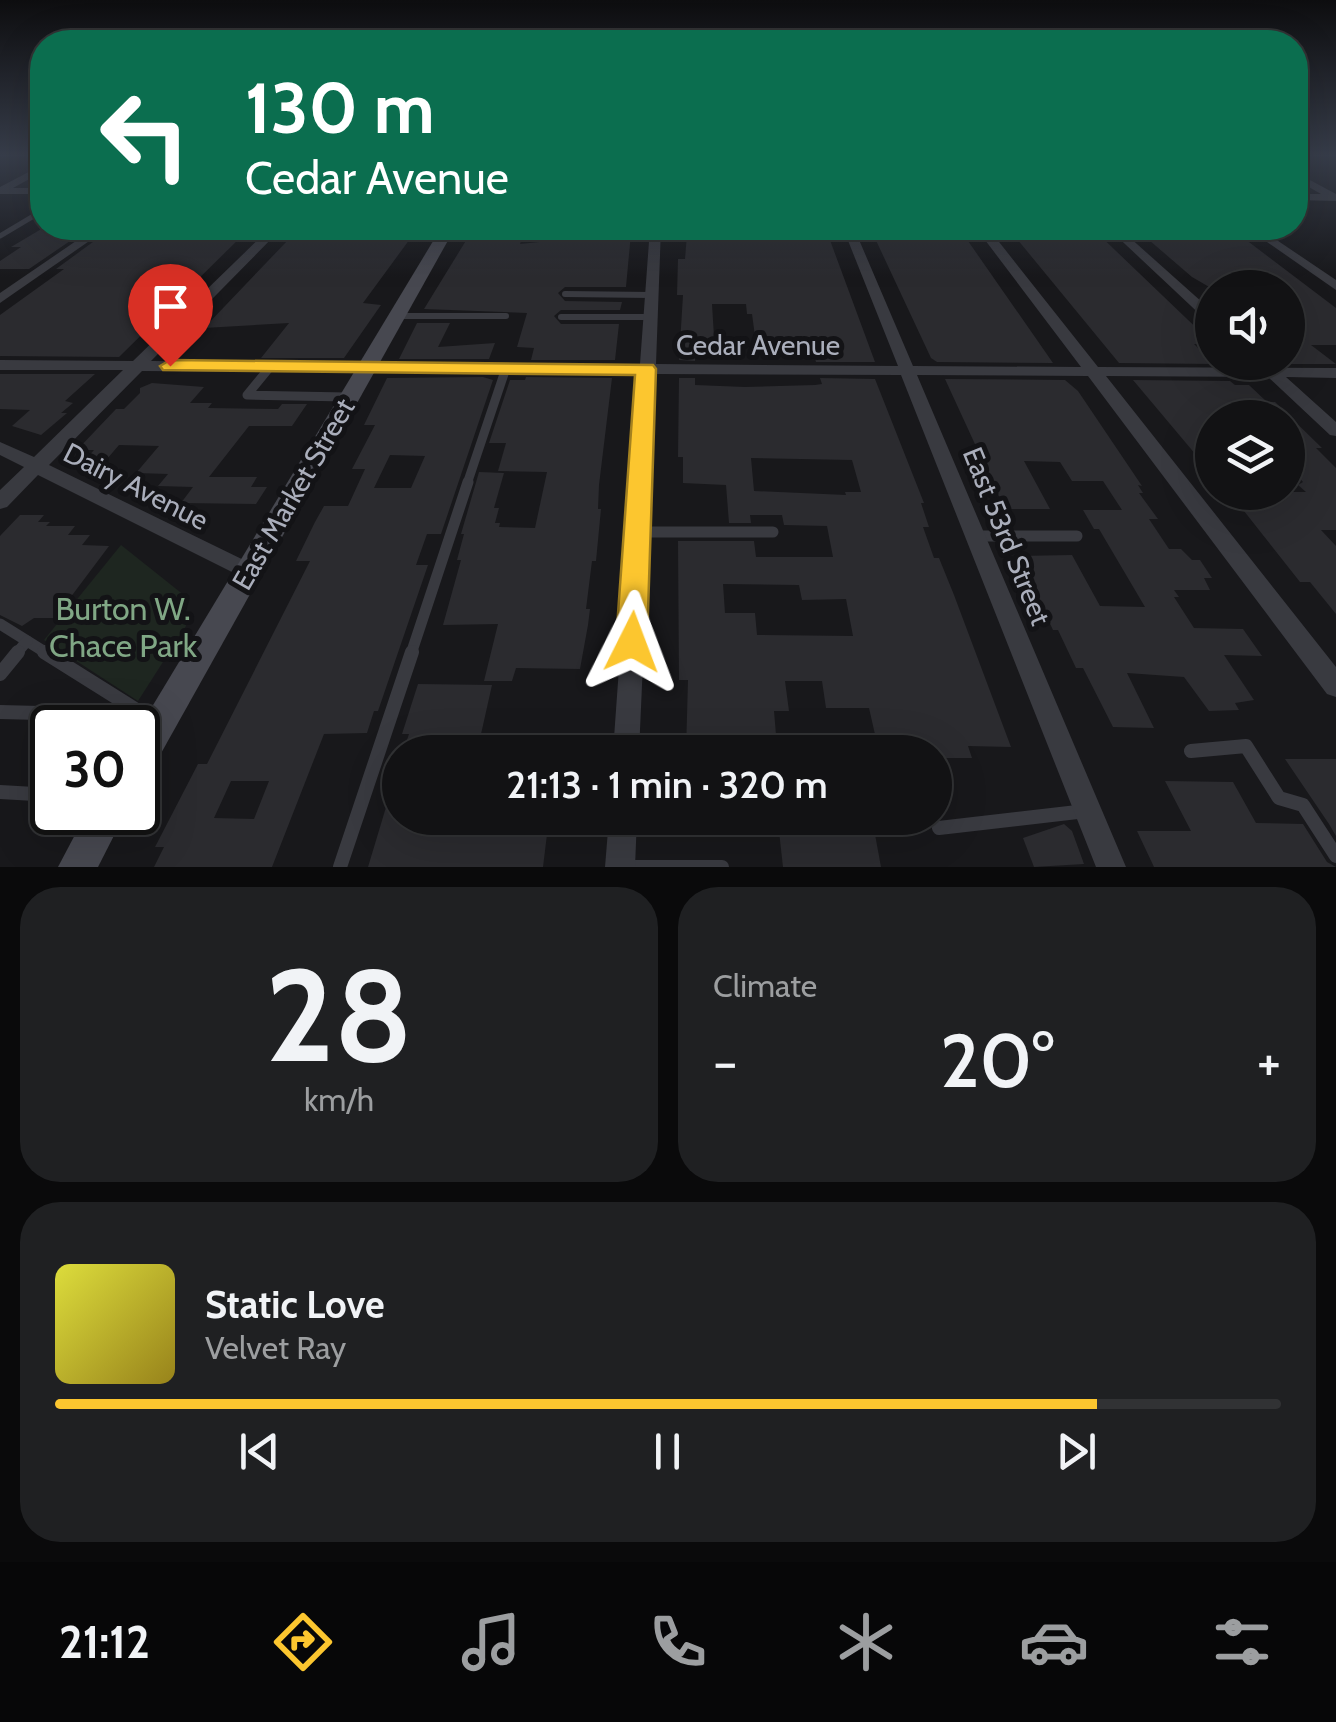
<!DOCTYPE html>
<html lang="en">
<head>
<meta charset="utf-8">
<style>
  body { margin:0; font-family:Cabin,sans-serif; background:#1f2022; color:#f1f3f6; height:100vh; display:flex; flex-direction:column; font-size:38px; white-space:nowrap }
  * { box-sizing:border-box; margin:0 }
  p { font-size:32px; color:#9c9ea0 }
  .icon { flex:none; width:55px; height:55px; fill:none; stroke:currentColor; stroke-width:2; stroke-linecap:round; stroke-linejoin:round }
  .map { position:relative; height:867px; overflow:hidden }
  .panel { display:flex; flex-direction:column; gap:20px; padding:20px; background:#0a0a0b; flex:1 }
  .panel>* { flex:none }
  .hud { position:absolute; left:30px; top:30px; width:1278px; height:210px; border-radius:40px; box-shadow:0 10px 40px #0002,0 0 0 2px #313234; background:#0b6e4f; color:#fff; overflow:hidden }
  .controls { position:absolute; left:1195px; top:270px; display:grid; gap:20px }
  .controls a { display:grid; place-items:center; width:110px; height:110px; border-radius:50%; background:#121214; box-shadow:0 10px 40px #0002,0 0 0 2px #313234; font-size:50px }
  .speed { position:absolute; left:30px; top:705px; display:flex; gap:20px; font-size:50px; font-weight:700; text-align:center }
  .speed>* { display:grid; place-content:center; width:130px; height:130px; border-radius:50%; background:#121214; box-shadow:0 10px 40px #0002,0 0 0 2px #313234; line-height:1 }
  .speed .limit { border:5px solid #111; border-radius:15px; background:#fff; color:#111 }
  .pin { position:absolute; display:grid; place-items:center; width:85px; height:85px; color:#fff; margin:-102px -42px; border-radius:50% 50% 50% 0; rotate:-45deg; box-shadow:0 0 10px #0007 }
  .pin .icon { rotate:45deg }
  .me { position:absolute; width:110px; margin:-55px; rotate:3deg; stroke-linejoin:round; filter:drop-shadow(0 0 8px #0008) }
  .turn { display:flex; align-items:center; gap:35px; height:210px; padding:0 50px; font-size:45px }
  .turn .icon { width:130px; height:130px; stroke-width:2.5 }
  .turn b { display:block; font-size:70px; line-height:85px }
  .big { font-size:75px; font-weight:600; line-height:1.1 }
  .panel .widget { flex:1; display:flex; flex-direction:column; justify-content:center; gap:15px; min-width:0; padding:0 35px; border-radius:40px; background:#1f2022 }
  .panel .dial { align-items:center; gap:0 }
  .dial b { font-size:130px; line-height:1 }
  .song { display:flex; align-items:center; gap:30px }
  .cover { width:120px; height:120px; border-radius:15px; background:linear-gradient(135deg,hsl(60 70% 55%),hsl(50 70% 35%)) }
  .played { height:10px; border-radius:5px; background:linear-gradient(90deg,#fcc62f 85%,#313234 85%) }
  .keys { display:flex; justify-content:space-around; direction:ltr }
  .heat { display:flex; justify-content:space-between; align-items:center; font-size:55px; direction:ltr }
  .panel .tiles { flex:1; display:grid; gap:20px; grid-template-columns:1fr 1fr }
  .widget:last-child { grid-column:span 2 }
  .trip { position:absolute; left:382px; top:735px; width:570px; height:100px; border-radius:50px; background:#121214; box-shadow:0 10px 40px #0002,0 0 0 2px #313234; font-weight:600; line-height:100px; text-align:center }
  .tabs { display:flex; height:160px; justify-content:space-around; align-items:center; background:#070708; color:#9c9ea0 }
  .tabs .icon { width:70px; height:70px }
  .tabs .selected { color:#fcc62f }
  .tabs b { font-size:45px; color:#f1f3f6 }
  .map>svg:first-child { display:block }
  .green { fill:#1e2620 }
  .building { fill:#2b2b2f; fill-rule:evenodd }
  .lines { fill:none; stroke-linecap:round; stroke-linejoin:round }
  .lane-far4 { stroke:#393a40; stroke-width:5 }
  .lane-far3 { stroke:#393a40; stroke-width:6 }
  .lane-far2 { stroke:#393a40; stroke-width:9 }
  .lane-far1 { stroke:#393a40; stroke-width:11 }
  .lane { stroke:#393a40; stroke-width:14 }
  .street { fill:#393a40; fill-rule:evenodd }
  .secondary { fill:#474850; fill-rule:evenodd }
  .route { fill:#fcc62f; stroke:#a4811f; stroke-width:2.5 }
  .labels { text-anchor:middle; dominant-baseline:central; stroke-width:10; stroke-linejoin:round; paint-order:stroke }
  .street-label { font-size:28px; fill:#aaaebb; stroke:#131316 }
  .near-park-label { font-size:32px; fill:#80a785; stroke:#131316 }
</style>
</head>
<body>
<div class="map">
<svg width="1336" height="867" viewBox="0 0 1336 867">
  <rect width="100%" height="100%" fill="#18181b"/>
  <polygon class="green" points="121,545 185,596 186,626 138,701 44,640"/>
  <g class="building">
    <polygon points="43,228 89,228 29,269 0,269 0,261 21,247 11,247"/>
    <polygon points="112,228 249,229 119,357 0,356 0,315 64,269 56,269"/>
    <polygon points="321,228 418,228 363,303 381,305 344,358 261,358 289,323 204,328 288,240 301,229"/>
    <polygon points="481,228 519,228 517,234 524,234 520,244 568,239 570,228 607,228 606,231 631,233 626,287 565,287 558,293 565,301 622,302 620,310 561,310 554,316 561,324 619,324 615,360 531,360 534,348 517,347 527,313 424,309 470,234 478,234"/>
    <polygon points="800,228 821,228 827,232 875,362 816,362 813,352 757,351 752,314 747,314 746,304 712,304 715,353 695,352 695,361 679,360 683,295 677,295 678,259 685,259 687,234 701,233 701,230"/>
    <polygon points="879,228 959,228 1053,363 937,362 931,358 873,234 882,234"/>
    <polygon points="1008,228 1092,228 1209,340 1206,340 1210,344 1194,344 1214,364 1119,363"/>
    <polygon points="1135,228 1219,228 1227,233 1237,233 1336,308 1336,345 1311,345 1336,364 1288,364 1288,288 1211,288 1192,277"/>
    <polygon points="417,323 450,323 438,347 495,343 489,359 399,359"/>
    <polygon points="0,374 95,374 65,401 73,403 61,413 67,413 41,435 12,426 30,410 0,409"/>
    <path d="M483 377 493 380 441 534H427L416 565H428L378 711H374L367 733 324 734 272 867H154L164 847H155L198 764H207L310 561H296L315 522 324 506H348L365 469H352L375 425H364L387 378ZM390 455 425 456 411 488H374ZM231 781H269L254 819 214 818Z"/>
    <polygon points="526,377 612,378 599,485 598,509 601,509 596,561 592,561 586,609 590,609 588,625 580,669 516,668 512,681 484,681 498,624 443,625 461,560 457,560 464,534 461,534 479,472 504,473 494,508 499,508 495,523 500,523 499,527 535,528 547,472 498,471 506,443 489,443 510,380 525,380"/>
    <path d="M679 378H695V385L745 387 815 385 822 384 820 378 875 379 924 503H921L929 527H923L934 558H939L954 595 1011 747 968 746 972 758H935V752H879L869 708H826L822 681H785L789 711H774L776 735 753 734 755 752H686L688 680H679L678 541H754L756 557H833L827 526 784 525 782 515H750L751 523H729L726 485 683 483V457H678ZM751 458 852 460 861 492H845L846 495 754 491ZM723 584 799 585 802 600 846 599 853 636 757 635 755 613H725Z"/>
    <polygon points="945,379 1065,380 1078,391 1142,486 1138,485 1143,493 1139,493 1158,519 1149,519 1169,549 1181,549 1192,560 1200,560 1212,578 1204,578 1210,590 1174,590 1179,597 1174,597 1194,628 1243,629 1262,656 1224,655 1254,700 1235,703 1239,710 1209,711 1184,677 1127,673 1154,728 1113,727 1083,668 1076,668 1058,630 1053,630 1018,556 1072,555 1100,606 1145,607 1099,529 1094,529 1083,510 1122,510 1103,481 1072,481 1060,462 1024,461 1050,509 1009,509 1003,505"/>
    <polygon points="1133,380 1230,381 1235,385 1249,385 1267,402 1275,402 1322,448 1316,448 1336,468 1336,530 1321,530 1336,546 1336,614 1310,582 1300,582 1229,492 1306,492 1298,485 1303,482 1290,468 1301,467 1288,453 1288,416 1212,418 1212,474"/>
    <polygon points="152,383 204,387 190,403 212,403 208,408 278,409 282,404 307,404 292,426 249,426 209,477 257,477 251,487 267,487 256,504 181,503 193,487 158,486 168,474 136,473 159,446 119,445 107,459 86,459 94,450 77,450 116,409 124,409 140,393 140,388"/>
    <polygon points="20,515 44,515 38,522 50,522 46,526 75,526 68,535 90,535 82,545 109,546 55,618 34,618 22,626 0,615 0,536"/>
    <polygon points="418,684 492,685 477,752 403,752 409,734 402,734"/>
    <polygon points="1285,759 1336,759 1336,836 1329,824"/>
    <polygon points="396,774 400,775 400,818 549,818 543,867 368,867"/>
    <polygon points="1165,781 1233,782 1256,823 1303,824 1327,862 1336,867 1154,867 1137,831 1191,831"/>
    <polygon points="823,818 872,818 881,867 783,867 779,831"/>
    <polygon points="1064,824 1072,831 1084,864 1034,867 1023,838"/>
  </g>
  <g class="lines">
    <polyline class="lane-far4" points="0,236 42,211"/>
    <g class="lane-far3">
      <polyline points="565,294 651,295"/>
      <polyline points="397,316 506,316"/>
      <polyline points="561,317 649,317"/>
    </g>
    <g class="lane-far2">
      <polyline points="270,367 247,395 347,397"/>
      <polyline points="467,484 506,368"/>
    </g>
    <g class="lane-far1">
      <polyline points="640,532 773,532"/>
      <polyline points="977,536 1077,536"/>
      <polyline points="0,624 48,654"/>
      <polyline points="16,654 27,641"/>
      <polyline points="411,654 468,482"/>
    </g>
    <g class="lane">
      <polyline points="44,652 154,721"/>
      <polyline points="0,674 18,652"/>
      <polyline points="0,712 80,714 151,723"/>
      <polyline points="1191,751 1246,746 1279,798 1303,805 1336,856"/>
      <polyline points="0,792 52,795"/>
      <polyline points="939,828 1086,811"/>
      <polyline points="340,867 412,652"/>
      <polyline points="634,867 722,867"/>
    </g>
    <g class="street">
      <polygon points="42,165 42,172 13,188 42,188 42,194 0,194 0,187"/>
      <polygon points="1295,172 1336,194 1336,201 1295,200 1295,194 1321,194 1295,179"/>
      <polygon points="95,228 108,228 0,303 0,293"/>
      <polygon points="270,228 282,228 151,361 640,364 650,228 661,228 656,364 898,366 843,228 854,228 913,366 1081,367 976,228 988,228 1098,367 1336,368 1336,378 1286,377 1336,422 1336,436 1330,435 1268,377 1106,376 1336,667 1336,697 1327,694 1088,376 917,375 1126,867 1096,867 901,375 656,374 639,752 613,752 640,374 142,371 49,465 256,566 259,572 256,578 248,580 38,475 7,507 0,509 0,490 24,467 0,455 0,442 34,457 123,370 0,370 0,360 133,361"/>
      <polygon points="1108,228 1119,228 1212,311 1212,322 1207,321"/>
      <polygon points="1247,228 1259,228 1336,280 1336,290"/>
      <polygon points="609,818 637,818 635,867 605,867"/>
    </g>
    <g class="secondary">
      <polygon points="441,228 455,228 150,773 138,778 138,730"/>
      <polygon points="87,812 126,812 98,867 58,867"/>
    </g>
  </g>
  <linearGradient id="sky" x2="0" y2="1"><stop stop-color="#0d0d0f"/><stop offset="0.56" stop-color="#373d4a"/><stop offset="1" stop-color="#373d4a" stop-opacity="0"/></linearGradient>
  <rect width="1336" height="277" fill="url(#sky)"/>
  <polygon class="route" points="170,360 653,365 656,369 647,642 642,651 632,655 621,651 616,642 635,375 163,370 160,366"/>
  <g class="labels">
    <g class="street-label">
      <text x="758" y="345">Cedar Avenue</text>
      <text transform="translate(136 486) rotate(27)">Dairy Avenue</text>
      <text transform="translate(293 494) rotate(-60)">East Market Street</text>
      <text transform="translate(1007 536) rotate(68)">East 53rd Street</text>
    </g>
    <g class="near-park-label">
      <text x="123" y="608">Burton W.<tspan x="123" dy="37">Chace Park</tspan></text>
    </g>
  </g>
</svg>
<div class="controls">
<a><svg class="icon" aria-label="sound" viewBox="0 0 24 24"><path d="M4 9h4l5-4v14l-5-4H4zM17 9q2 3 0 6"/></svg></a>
<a><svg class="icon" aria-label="layers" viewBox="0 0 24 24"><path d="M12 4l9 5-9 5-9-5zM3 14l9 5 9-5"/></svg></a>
</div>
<div class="speed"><div class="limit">30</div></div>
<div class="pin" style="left:170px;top:366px;background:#d93025"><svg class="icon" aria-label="arrive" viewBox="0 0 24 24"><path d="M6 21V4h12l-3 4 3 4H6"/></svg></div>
<svg class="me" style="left:632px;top:642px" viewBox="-20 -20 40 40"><path d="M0-17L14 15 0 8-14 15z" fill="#fcc62f" stroke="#fff" stroke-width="4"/></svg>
<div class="trip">21:13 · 1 min · 320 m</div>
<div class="hud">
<div class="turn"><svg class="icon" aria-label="left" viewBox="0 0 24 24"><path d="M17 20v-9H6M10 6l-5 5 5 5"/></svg><div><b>130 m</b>Cedar Avenue</div></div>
</div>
</div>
<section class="panel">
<div class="tiles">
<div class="widget dial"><b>28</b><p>km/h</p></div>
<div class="widget"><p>Climate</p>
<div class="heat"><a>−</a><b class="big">20°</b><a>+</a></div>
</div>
<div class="widget">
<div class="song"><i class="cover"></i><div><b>Static Love</b><p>Velvet Ray</p></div></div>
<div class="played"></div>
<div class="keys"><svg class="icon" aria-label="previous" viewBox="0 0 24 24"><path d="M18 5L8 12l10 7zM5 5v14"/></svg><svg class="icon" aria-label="pause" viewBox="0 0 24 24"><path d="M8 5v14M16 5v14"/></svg><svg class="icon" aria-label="next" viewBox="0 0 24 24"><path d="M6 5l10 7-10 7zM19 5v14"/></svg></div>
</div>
</div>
</section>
<nav class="tabs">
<b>21:12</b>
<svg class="icon selected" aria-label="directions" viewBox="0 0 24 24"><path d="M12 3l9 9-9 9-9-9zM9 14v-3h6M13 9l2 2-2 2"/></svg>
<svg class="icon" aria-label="music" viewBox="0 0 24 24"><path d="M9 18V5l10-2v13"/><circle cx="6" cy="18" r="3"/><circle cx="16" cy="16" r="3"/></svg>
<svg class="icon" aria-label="phone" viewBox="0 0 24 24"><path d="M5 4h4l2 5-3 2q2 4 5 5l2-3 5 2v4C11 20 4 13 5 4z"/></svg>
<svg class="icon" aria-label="climate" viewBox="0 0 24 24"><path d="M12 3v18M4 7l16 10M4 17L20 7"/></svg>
<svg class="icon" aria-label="car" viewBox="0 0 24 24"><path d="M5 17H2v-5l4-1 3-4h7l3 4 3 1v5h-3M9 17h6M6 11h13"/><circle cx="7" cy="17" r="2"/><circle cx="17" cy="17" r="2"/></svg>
<svg class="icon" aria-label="filters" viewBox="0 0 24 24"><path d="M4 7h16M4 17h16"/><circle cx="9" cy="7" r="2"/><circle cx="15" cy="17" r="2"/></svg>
</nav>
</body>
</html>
